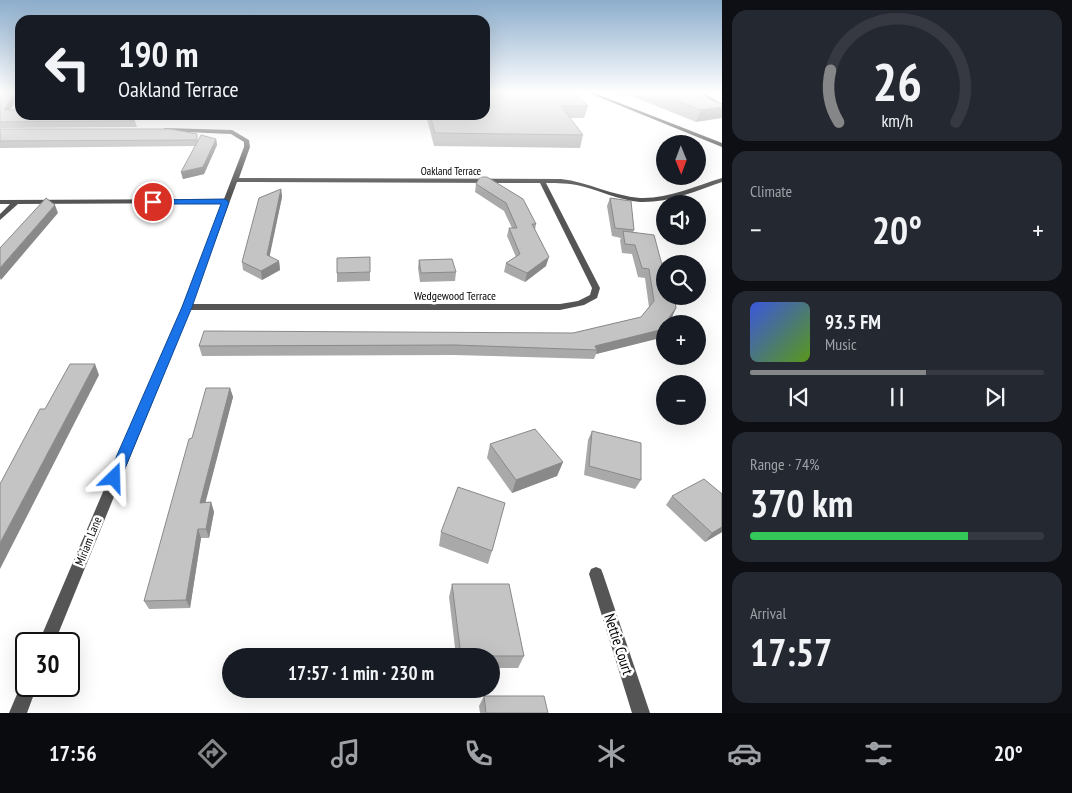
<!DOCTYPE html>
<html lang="en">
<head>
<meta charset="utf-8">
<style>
  body { margin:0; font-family:"PT Sans Narrow",sans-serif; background:#242831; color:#f1f3f6; height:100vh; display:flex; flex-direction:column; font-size:19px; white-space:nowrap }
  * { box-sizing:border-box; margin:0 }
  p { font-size:16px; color:#9ea1a6 }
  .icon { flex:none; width:28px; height:28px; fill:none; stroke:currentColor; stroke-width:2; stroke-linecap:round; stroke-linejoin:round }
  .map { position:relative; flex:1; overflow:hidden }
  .details { display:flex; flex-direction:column; gap:10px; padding:10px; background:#0d0f14; width:350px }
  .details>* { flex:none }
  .banner { position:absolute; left:15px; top:15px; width:475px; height:105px; border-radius:15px; box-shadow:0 5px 20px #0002; background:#171b24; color:#f1f3f6; overflow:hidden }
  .needle { width:32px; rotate:179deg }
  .fabs { position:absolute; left:656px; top:135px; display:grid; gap:10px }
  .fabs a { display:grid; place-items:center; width:50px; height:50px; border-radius:50%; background:#171b24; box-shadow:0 5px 20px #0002; font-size:25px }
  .speed { position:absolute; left:15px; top:632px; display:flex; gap:10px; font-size:25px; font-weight:700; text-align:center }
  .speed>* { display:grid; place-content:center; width:65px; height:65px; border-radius:50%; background:#171b24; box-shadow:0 5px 20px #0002; line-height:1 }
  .speed .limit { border:2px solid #111; border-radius:8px; background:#fff; color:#111 }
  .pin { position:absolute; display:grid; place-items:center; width:42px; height:42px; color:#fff; margin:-21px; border:2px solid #fff; border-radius:50%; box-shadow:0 1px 5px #0007 }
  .me { position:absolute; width:55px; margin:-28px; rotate:22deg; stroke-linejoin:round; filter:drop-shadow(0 0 4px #0008) }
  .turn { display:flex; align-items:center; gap:18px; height:105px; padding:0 20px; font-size:22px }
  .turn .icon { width:65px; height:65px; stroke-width:2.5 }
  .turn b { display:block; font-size:35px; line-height:42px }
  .big { font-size:38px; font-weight:800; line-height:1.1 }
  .details .card { flex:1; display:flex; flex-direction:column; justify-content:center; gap:8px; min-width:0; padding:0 18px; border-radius:15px; background:#242831 }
  .details .dial { align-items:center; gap:0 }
  .dial svg { height:130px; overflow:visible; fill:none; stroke:#363941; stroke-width:7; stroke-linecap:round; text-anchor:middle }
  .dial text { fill:#f1f3f6; stroke:none }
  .song { display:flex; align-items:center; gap:15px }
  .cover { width:60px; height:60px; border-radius:8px; background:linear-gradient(135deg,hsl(230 70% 55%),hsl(90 70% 35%)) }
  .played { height:5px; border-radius:2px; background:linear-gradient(90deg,#858687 60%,#363941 60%) }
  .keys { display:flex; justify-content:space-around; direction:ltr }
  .heat { display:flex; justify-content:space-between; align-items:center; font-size:28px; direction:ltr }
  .charge { height:8px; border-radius:4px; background:linear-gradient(90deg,#34c759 74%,#363941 0) }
  .trip { position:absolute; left:222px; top:648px; width:278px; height:50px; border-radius:25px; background:#171b24; box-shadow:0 5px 20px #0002; font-weight:800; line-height:50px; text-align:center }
  .dock { display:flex; height:80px; justify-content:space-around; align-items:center; background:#090b0e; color:#9ea1a6 }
  .dock .icon { width:35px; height:35px }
  .dock .current { color:#858687 }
  .dock b { font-size:22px; color:#f1f3f6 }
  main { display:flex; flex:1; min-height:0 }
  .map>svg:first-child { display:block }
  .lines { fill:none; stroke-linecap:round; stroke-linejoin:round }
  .minor { fill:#555; fill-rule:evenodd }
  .secondary { fill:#222; fill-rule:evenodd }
  .wall { fill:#a9a9a9 }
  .shaded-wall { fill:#898989 }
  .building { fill:#c4c4c4; stroke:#898989 }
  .route { fill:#1a73e8; stroke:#114b97 }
  .labels { text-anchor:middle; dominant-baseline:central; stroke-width:5; stroke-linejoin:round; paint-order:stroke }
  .far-street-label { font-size:11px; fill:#000; stroke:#fff }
  .street-label { font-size:12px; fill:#000; stroke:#fff }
  .near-street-label { font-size:15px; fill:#000; stroke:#fff }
</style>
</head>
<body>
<main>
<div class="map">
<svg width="722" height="713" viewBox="0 0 722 713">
  <rect width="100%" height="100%" fill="#fff"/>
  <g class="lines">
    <g class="minor">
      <polygon points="700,93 705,93 722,104 722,107"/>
      <path d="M165 128 232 130 249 140 250 147 239 178 561 179C588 182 613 196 640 198 668 199 695 186 722 178V182C696 191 668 203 640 202 619 200 601 191 581 186 569 183 558 183 546 183L600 288 597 298 584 305 560 310H190L54 644H38L182 307 223 203 18 204 0 220V214L10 204H0V200L224 199 244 147V142L231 134 163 131 162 130ZM237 182 540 183 592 288 590 295 578 301 560 304H192Z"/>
      <polygon points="596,567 601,569 603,574 650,713 632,713 589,574 591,569"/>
      <polygon points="26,679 26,686 37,686 27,713 9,713 23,680"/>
    </g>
    <polygon class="secondary" points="589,93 594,93 722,143 722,147"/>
  </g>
  <g class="wall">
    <polygon points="0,93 20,93 10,110 128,120 135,121 137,127 0,128"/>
    <polygon points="492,93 575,93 588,106 584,118 570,118 583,135 580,148 434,146 426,115 485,115 494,96"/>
    <polygon points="611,93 692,93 722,104 696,122 626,94 615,95"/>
    <polygon points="0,129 198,140 216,139 217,145 204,174 183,179 181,172 195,146 0,148"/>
    <polygon points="480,177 536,224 535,230 546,266 525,282 504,272 506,263 516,257 507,236 509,228 512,228 504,211 475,192 476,184"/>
    <polygon points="281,189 282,197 269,257 279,261 280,270 262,280 243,270 242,262"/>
    <polygon points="610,198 634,230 633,232 665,276 676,308 672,317 667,324 665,324 665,326 656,339 596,354 594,359 454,355 202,356 199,346 573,333 641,317 649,307 645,278 638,277 632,254 622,253 620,240 621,238 612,236 607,206"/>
    <polygon points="419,260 456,272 455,281 420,282 418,268"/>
    <polygon points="370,272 370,281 337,282 337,273"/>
    <polygon points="230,388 233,397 205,502 211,502 214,512 209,538 201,538 190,608 149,609 144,601"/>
    <polygon points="592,431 641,480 635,489 584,475 588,440"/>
    <polygon points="490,444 563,462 557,476 512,493 487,458"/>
    <polygon points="722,494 722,532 705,542 666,505 672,496"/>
    <polygon points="441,532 492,551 488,564 439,546"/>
    <polygon points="452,584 524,656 518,668 491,668 491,656 456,656 449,597"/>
    <polygon points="484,696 548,713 480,713 479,706"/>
  </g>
  <g class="shaded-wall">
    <polygon points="15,93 20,93 7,116 4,110"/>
    <polygon points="616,93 626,93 626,94 615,95"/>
    <polygon points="722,107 722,118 696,122 701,110"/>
    <polygon points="216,139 217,145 204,174 183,179 181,172"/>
    <polygon points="281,189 282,197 268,264 267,255"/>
    <polygon points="55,205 58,213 1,280 0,278 0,268"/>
    <polygon points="549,257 546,266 525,282 527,273"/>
    <polygon points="279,261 280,270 262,280 261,271"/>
    <polygon points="676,308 672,317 667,324 665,324 665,326 656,339 596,354 597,350 595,346"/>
    <polygon points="95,364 99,375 0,569 0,543"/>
    <polygon points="230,388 233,397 203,512 200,503"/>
    <polygon points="563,462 557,476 512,493 516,480"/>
    <polygon points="211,502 214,512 209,538 206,529"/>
    <polygon points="722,527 722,532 705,542 712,533"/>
    <polygon points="198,529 201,538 190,608 186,600"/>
  </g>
  <g class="building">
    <polygon points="0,93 15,93 4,110 20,110 20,115 126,115 126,119 135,121 0,122"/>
    <polygon points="501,93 575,93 588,106 561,106 583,135 435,133 430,115 485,115 485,96 504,96"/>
    <polygon points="656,93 692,93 722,104 722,107 701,110"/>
    <polygon points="0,129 170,129 197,134 197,140 0,141"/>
    <polygon points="201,135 216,139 203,167 181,172"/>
    <polygon points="480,177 487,177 523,199 536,224 532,224 549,257 527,273 506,263 520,254 509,228 517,228 506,203 476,184"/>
    <polygon points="281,189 267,255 279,261 261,271 242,262 259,198"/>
    <polygon points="46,198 55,205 0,268 0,248"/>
    <polygon points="610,198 631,201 634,230 615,228"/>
    <polygon points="623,231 654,235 665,276 665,296 674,296 676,308 660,330 595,346 597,350 455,345 199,346 204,331 573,333 641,317 654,301 649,269 642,268 635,245 625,244"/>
    <polygon points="370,257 370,272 337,273 337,258"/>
    <polygon points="452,259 456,272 421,273 419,260"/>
    <polygon points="70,364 95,364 0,543 0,484 40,409 45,409"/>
    <polygon points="206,388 230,388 200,503 211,502 206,529 198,529 186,600 144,601 189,439 192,438"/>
    <polygon points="535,429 563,462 516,480 490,444"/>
    <polygon points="592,431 641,443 641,480 589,466"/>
    <polygon points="704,479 722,494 722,527 712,533 672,496"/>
    <polygon points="458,487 505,503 492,551 441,532"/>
    <polygon points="452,584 509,584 524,656 461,656"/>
    <polygon points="484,696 544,696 548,713 486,713"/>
  </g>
  <linearGradient id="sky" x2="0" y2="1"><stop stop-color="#8cadcc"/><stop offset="0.48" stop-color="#fff"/><stop offset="1" stop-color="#fff" stop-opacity="0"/></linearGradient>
  <rect width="722" height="193" fill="url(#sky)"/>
  <polygon class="route" points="225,199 229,202 192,307 121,478 119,482 109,482 107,478 182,307 221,204 153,204 149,202 153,200"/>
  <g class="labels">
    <g class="far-street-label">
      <text x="451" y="171">Oakland Terrace</text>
    </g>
    <g class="street-label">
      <text x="455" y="295">Wedgewood Terrace</text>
      <text transform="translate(88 541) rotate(-68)">Miriam Lane</text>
    </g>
    <g class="near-street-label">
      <text transform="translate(619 644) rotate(72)">Nettie Court</text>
    </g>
  </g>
</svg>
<div class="fabs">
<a><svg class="needle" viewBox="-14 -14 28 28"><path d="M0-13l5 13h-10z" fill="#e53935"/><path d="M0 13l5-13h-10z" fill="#9ea1a6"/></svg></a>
<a><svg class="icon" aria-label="sound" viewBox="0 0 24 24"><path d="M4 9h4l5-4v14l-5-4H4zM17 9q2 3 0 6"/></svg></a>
<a><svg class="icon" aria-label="search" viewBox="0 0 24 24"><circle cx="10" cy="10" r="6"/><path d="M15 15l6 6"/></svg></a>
<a>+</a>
<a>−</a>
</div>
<div class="speed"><div class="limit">30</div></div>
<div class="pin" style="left:153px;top:202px;background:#d93025"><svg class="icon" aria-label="arrive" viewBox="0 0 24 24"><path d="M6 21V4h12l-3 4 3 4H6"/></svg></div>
<svg class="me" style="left:114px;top:478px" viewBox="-20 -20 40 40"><path d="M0-17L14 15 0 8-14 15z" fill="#1a73e8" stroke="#fff" stroke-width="4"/></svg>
<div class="trip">17:57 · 1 min · 230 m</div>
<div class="banner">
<div class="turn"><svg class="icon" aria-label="left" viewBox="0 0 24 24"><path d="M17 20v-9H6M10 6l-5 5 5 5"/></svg><div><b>190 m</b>Oakland Terrace</div></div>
</div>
</div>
<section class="details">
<div class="card dial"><svg viewBox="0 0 100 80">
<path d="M14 69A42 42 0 1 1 86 69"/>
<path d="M14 69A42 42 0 0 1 9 37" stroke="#858687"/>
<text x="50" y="56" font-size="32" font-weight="700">26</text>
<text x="50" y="72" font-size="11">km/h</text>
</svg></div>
<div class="card"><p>Climate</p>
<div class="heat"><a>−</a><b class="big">20°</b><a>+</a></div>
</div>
<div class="card">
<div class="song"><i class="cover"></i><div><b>93.5 FM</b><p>Music</p></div></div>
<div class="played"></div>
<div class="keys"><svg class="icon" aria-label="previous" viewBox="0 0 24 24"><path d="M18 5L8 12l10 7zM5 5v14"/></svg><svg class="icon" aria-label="pause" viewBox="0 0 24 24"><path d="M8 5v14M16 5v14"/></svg><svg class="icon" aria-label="next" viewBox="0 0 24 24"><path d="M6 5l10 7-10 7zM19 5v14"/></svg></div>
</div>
<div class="card"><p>Range · 74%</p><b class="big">370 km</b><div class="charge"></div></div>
<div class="card"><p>Arrival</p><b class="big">17:57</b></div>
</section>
</main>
<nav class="dock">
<b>17:56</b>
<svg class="icon current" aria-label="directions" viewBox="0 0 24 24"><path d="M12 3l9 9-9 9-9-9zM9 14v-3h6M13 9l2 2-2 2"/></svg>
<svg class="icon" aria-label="music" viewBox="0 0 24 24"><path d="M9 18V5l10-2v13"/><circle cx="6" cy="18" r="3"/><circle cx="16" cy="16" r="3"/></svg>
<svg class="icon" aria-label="phone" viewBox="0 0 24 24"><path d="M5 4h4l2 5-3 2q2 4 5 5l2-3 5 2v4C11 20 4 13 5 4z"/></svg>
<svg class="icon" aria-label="climate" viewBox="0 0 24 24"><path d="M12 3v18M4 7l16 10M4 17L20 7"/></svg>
<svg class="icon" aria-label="car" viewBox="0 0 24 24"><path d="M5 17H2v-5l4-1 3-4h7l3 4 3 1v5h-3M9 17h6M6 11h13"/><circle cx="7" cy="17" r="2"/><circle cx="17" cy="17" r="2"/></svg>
<svg class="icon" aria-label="filters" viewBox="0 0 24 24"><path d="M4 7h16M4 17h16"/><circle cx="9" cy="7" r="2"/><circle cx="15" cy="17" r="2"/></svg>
<b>20°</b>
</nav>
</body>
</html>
